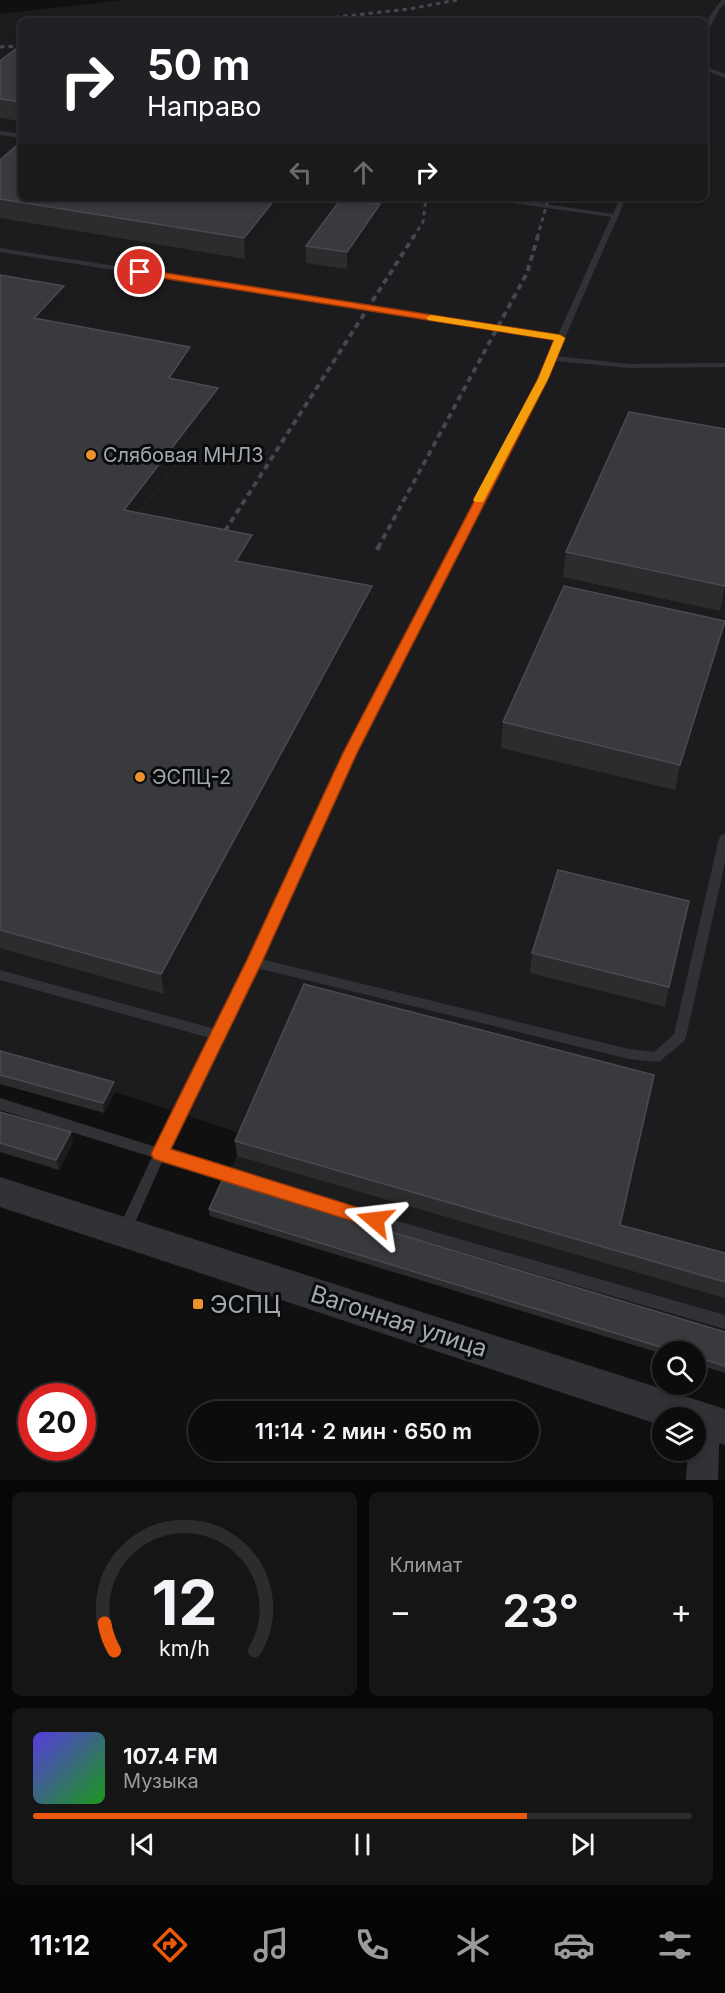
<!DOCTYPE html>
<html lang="ru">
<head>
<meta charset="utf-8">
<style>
  body { margin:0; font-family:Inter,sans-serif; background:#151516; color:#f1f3f6; height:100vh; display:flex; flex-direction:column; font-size:22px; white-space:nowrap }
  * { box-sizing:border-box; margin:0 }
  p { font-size:20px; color:#9a9b9d }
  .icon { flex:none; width:33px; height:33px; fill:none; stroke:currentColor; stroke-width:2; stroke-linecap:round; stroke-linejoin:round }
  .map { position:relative; height:1480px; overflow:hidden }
  .panel { display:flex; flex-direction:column; gap:12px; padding:12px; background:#070707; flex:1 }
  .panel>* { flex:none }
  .banner { position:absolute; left:18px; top:18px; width:690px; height:183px; border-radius:9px; box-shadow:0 3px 9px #0003,0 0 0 2px #2c2c2e; background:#202124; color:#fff; overflow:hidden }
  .buttons { position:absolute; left:652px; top:1341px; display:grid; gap:12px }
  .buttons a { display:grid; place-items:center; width:54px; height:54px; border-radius:50%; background:#0c0c0d; box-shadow:0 3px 9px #0003,0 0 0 2px #2c2c2e; font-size:30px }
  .speed { position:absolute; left:18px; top:1383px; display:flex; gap:12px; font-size:30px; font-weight:700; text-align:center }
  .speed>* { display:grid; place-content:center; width:78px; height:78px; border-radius:50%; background:#0c0c0d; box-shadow:0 3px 9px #0003,0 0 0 2px #2c2c2e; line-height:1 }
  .speed .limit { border:9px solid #d22; background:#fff; color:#111 }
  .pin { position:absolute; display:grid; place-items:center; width:51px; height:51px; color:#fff; margin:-26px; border:3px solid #fff; border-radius:50%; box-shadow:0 2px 6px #0007 }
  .me { position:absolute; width:66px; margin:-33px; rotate:287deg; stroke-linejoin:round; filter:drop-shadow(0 0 4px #0008) }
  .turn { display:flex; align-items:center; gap:21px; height:126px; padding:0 30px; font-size:27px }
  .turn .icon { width:78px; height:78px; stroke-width:2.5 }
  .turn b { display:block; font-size:42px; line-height:51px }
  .lanes { display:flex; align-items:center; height:57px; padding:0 30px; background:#0003; justify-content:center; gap:30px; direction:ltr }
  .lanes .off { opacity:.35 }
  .big { font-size:45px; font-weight:600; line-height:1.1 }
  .panel .tile { flex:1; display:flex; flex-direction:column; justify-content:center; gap:9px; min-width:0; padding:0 21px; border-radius:9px; background:#151516 }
  .panel .dial { align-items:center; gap:0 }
  .dial svg { height:156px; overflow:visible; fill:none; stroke:#2c2c2e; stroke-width:7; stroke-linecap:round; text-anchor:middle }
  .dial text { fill:#f1f3f6; stroke:none }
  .song { display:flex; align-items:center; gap:18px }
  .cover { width:72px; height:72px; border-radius:9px; background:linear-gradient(135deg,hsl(250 70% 55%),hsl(120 70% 35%)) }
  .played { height:6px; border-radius:3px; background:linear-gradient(90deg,#ea580c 75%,#2c2c2e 75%) }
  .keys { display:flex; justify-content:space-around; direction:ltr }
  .heat { display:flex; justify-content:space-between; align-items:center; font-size:33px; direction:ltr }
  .panel .tiles { flex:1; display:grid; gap:12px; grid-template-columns:1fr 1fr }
  .tile:last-child { grid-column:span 2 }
  .trip { position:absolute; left:188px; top:1401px; width:351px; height:60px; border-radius:30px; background:#0c0c0d; box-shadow:0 3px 9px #0003,0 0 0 2px #2c2c2e; font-weight:600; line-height:60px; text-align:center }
  .tab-bar { display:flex; height:96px; justify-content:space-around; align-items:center; background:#050505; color:#9a9b9d }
  .tab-bar .icon { width:42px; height:42px }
  .tab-bar .current { color:#ea580c }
  .tab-bar b { font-size:27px; color:#f1f3f6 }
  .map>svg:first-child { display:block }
  .built { fill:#1c1c1e; fill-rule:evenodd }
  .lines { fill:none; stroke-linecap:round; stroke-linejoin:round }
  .service { fill:#313236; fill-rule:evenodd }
  .minor { fill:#313236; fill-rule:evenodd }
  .tertiary { fill:#313236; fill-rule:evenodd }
  .rail-far2 { stroke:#44474b; stroke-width:3; stroke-dasharray:4.5 4; stroke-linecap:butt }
  .rail-far1 { stroke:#44474b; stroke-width:4; stroke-dasharray:6 4.5; stroke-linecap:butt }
  .rail { stroke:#44474b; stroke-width:4.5; stroke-dasharray:8 6; stroke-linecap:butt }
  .wall { fill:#2c2c2f }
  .shaded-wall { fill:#1b1b1d }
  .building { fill:#383a3d; stroke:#494b4f; stroke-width:1.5 }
  .route { fill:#ea580c; stroke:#983908; stroke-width:1.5 }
  .slow { fill:#f59e0b }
  .poi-dot { fill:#eb922e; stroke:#0b0b0c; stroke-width:2 }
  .labels { text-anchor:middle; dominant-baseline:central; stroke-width:6; stroke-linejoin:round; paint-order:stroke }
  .poi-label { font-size:20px; fill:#a1a9b2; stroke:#0b0b0c; text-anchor:start }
  .near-poi-label { font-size:24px; fill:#a1a9b2; stroke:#0b0b0c; text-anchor:start }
  .near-street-label { font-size:24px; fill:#a1a9b2; stroke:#0b0b0c }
</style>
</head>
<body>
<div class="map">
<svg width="725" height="1480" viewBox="0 0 725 1480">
  <rect width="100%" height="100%" fill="#101011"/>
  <path class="built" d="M123 0H725V1373L696 1352H663V1354L210 1216 246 1135 115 1092 0 1060V14ZM21 21H705V198H21Z"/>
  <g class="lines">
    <g class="service">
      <path d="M722 0H725V3L719 10 708 31 705 33C705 20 714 9 722 0Z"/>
      <polygon points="705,66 725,74 725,78 705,70"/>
      <polygon points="0,131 21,134 21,138 0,135"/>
      <polygon points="488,198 505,198 613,214 620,198 626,198 557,356 629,364 725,363 725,367 629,368 555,361 355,752 261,959 629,1049 654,1052 674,1034 719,838 721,835 725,834 725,863 686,1037 684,1041 660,1061 656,1062 629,1059 257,968 168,1150 397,1221 725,1315 725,1329 397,1233 163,1160 129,1236 124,1238 119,1236 117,1232 152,1157 0,1110 0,1098 156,1147 210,1038 0,980 0,970 215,1029 248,962 345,752 539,379 556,340 0,252 0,248 558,335 611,217 491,200"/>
    </g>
    <polygon class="minor" points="705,1406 716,1410 720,1421 718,1480 686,1480 688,1450 696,1450 696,1418 691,1418 694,1410"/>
    <polygon class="tertiary" points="0,1177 725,1409 725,1445 696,1436 696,1418 663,1418 663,1426 0,1207"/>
    <g class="rail-far2">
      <polyline points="301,21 409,9 457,0"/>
      <polyline points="0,47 21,46"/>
      <polyline points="413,238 423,222 426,198"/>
      <polyline points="537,238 548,200 546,198"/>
    </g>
    <g class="rail-far1">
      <polyline points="225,531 414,236"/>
      <polyline points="378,548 527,273 538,236"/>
    </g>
    <polyline class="rail" points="377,550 379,546"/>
  </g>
  <g class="wall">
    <polygon points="21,45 21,121 0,118 0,61"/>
    <polygon points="0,160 293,198 245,259 0,218"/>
    <polygon points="380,204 380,221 347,269 306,263 306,246"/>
    <polygon points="0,275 64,286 67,304 51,321 191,365 181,380 220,406 139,513 252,535 253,555 248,563 372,586 371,605 164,994 0,948"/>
    <polygon points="725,429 725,596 720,611 563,577 566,552"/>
    <polygon points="721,646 675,790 501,748 503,722"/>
    <polygon points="689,901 665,1007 530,973 532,953"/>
    <polygon points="0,1051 115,1092 104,1113 0,1084"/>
    <polygon points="0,1112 73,1142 59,1170 0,1152"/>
    <polygon points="235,1141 620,1225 725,1253 725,1298 237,1156"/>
    <polygon points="209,1209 725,1332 725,1373 696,1364 696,1352 663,1352 663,1354 210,1216"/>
  </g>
  <g class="shaded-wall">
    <polygon points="276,198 293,198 245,259 244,238"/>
    <polygon points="380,204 380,221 347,269 347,252"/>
    <polygon points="64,286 67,304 37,336 34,318"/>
    <polygon points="190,347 191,365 170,396 169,378"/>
    <polygon points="218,388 220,406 126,529 124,510"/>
    <polygon points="252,535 253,555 237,580 236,561"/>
    <polygon points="372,586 371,605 164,994 161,974"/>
    <polygon points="725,587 725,596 720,611"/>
    <polygon points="725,623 721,646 675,790 680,765"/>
    <polygon points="689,901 685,921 665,1007 669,987"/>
    <polygon points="114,1082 115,1092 104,1113 103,1103"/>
    <polygon points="71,1132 73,1142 59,1170 56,1160"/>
  </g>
  <g class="building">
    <polygon points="361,17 391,21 357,21"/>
    <polygon points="21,45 21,102 0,99 0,61"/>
    <polygon points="21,142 21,198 276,198 244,238 0,199 0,160"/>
    <polygon points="341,199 380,204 347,252 306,246"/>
    <polygon points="0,275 64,286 34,318 190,347 169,378 218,388 124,510 252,535 236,561 372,586 161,974 0,930"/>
    <polygon points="629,412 725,429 725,586 566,552"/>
    <polygon points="564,586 725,621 680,765 503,722"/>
    <polygon points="558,870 689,901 669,987 532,953"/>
    <polygon points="304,984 654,1075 620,1225 725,1253 725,1282 235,1141"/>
    <polygon points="0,1051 114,1082 103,1103 0,1075"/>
    <polygon points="0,1112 71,1132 56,1160 0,1143"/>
    <polygon points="222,1181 725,1332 725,1366 696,1357 696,1352 677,1352 209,1209"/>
  </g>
  <polygon class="route" points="140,269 560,335 565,338 548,379 357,753 262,962 171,1149 382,1215 384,1220 382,1226 375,1228 160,1161 154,1159 151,1154 246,962 343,753 538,379 554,340 137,274 137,270"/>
  <polygon class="slow" points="431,315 560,335 565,338 548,379 483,502 475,502 473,500 538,379 554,340 428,320 426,318"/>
  <g class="poi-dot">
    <circle cx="91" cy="455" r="6"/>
    <circle cx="140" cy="777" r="6"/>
    <rect x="192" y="1298" width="12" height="12" rx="3"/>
  </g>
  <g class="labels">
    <g class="poi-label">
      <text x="103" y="455">Слябовая МНЛЗ</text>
      <text x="152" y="777">ЭСПЦ-2</text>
    </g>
    <g class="near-poi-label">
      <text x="210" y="1304">ЭСПЦ</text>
    </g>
    <g class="near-street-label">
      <text transform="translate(399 1321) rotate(18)">Вагонная улица</text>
    </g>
  </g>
</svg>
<div class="buttons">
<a><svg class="icon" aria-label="search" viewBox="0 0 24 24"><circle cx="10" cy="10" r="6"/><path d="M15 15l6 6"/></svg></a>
<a><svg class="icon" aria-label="layers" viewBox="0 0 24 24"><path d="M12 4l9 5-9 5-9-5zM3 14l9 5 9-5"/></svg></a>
</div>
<div class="speed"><div class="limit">20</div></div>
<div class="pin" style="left:140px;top:272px;background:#d93025"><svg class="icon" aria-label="arrive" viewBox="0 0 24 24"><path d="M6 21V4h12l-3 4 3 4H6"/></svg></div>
<svg class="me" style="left:375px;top:1220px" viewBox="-20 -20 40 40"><path d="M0-17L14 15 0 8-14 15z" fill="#ea580c" stroke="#fff" stroke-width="4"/></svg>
<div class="trip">11:14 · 2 мин · 650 m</div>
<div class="banner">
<div class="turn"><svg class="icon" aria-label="right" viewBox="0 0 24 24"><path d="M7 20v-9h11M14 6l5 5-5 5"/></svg><div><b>50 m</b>Направо</div></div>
<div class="lanes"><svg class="icon off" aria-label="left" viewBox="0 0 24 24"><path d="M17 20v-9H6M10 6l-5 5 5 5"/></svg><svg class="icon off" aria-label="ahead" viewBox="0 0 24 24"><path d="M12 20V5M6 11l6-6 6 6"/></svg><svg class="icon" aria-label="right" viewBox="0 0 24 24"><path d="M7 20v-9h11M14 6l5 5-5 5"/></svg></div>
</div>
</div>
<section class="panel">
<div class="tiles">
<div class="tile dial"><svg viewBox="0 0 100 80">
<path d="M14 69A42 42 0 1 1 86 69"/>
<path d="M14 69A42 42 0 0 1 9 55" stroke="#ea580c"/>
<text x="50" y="56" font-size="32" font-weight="700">12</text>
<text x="50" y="72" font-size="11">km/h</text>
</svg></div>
<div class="tile"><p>Климат</p>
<div class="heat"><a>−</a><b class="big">23°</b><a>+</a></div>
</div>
<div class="tile">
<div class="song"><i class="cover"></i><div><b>107.4 FM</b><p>Музыка</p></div></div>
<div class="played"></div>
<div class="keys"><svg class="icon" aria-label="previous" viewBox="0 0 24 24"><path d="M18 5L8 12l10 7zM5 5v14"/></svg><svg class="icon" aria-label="pause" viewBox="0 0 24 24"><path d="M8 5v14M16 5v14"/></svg><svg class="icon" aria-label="next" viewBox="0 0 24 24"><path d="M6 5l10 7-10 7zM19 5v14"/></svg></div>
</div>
</div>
</section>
<nav class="tab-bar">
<b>11:12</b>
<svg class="icon current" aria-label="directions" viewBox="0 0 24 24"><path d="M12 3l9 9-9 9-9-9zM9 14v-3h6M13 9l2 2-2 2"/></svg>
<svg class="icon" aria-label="music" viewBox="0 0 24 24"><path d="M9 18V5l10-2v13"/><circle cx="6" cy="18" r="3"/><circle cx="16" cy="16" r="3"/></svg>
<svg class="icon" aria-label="phone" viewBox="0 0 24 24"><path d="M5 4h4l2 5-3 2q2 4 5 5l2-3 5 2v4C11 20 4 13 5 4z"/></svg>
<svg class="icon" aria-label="climate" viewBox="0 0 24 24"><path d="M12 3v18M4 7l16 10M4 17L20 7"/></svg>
<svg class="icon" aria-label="car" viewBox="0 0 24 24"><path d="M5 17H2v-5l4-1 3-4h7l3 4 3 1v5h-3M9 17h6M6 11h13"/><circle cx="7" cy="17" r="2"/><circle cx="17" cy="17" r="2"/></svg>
<svg class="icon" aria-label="filters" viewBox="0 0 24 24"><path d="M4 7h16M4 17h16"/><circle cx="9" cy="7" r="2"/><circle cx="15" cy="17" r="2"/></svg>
</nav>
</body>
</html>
